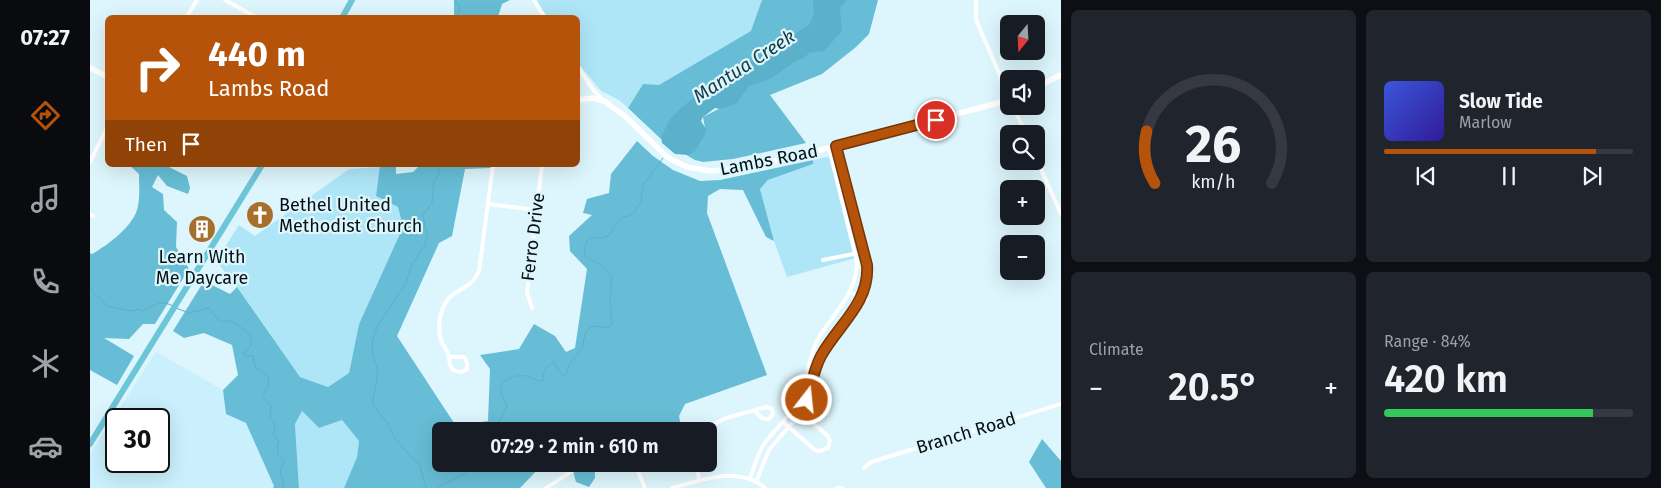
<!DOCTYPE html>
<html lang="en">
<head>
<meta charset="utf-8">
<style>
  body { margin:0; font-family:"Fira Sans",sans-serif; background:#20242c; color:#f1f3f6; height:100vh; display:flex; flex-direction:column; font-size:19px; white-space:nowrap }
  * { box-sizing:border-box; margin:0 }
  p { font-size:16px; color:#9ea1a6 }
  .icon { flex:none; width:28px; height:28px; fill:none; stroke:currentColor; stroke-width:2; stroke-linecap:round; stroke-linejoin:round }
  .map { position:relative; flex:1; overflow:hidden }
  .drawer { display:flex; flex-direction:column; gap:10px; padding:10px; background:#0d0f14; width:600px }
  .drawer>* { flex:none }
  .hud { position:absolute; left:15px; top:15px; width:475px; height:152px; border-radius:8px; box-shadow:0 5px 20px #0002; background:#b45309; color:#fff; overflow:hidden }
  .needle { width:32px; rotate:198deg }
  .fabs { position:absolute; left:910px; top:15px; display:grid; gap:10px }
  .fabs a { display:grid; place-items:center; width:45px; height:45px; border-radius:8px; background:#171b24; box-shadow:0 5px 20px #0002; font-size:25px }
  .speed { position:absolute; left:15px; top:408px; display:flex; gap:10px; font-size:25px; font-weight:700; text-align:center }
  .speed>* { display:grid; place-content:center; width:65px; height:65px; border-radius:50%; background:#171b24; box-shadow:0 5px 20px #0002; line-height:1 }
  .speed .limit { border:2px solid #111; border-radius:8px; background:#fff; color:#111 }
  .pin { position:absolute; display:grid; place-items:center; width:42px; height:42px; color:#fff; margin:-21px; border:2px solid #fff; border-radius:50%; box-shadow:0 1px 5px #0007 }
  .me { position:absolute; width:55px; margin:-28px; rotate:16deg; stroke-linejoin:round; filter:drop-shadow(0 0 4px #0008) }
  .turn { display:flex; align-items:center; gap:18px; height:105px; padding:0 20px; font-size:22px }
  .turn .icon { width:65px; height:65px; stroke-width:2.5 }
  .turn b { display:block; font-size:35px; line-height:42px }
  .then { display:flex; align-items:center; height:48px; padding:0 20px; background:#0003; gap:10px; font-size:19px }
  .big { font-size:38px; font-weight:600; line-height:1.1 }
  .drawer .card { flex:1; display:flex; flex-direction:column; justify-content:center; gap:8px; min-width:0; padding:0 18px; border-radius:8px; background:#20242c }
  .drawer .dial { align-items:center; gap:0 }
  .dial svg { height:130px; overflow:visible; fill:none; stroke:#363941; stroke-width:7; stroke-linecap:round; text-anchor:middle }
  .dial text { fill:#f1f3f6; stroke:none }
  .song { display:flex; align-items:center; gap:15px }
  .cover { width:60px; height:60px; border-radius:8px; background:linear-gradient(135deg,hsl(230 70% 55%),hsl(250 70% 35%)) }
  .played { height:5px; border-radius:2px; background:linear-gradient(90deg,#b45309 85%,#363941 85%) }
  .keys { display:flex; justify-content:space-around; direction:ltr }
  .heat { display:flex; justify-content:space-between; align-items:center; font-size:28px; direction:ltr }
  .charge { height:8px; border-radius:4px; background:linear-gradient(90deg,#34c759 84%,#363941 0) }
  .drawer .tiles { flex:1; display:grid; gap:10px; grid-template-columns:repeat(2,1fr) }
  .trip { position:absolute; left:342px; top:422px; width:285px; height:50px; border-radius:8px; background:#171b24; box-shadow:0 5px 20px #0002; font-weight:600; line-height:50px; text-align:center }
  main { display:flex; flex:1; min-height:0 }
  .dock { display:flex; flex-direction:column; width:90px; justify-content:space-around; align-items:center; background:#090b0e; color:#9ea1a6 }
  .dock .icon { width:35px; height:35px }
  .dock .selected { color:#b45309 }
  .dock b { font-size:22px; color:#f1f3f6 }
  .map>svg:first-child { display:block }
  .built { fill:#c9f0fc; fill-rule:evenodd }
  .green { fill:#aee6f7 }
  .forest { fill:#67bdd5 }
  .water { fill:#5ab1c9 }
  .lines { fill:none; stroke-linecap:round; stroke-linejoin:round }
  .stream { stroke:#5ab1c9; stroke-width:1 }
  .street { stroke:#fff; stroke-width:4 }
  .secondary { stroke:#fff; stroke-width:5.5 }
  .primary { stroke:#6dc6d8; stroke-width:6 }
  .route-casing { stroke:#753606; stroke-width:12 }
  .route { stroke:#b45309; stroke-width:9 }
  .labels { text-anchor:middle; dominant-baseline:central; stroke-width:4.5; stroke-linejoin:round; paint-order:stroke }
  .street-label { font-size:18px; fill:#031014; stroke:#ddf5fc }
  .poi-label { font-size:18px; fill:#031014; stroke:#ddf5fc; text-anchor:start }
  .water-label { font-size:19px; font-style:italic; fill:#143d47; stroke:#ddf5fc }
</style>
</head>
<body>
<main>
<nav class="dock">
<b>07:27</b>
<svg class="icon selected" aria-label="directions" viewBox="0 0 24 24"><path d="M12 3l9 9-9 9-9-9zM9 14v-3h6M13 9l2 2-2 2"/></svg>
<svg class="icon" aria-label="music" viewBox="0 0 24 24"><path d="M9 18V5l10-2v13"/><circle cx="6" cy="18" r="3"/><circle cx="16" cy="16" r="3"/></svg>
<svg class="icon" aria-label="phone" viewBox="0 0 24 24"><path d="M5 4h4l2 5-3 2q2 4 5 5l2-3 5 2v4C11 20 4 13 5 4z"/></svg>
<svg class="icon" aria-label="climate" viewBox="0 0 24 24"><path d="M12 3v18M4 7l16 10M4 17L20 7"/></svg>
<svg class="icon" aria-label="car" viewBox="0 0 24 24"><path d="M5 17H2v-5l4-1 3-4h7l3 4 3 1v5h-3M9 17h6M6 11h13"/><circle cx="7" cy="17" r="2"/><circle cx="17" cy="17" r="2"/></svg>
</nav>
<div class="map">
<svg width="971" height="488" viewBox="0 0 971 488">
  <rect width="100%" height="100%" fill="#ddf5fc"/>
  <path class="built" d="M66 352 133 390 136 414 156 423 184 486 183 488H0V454ZM26 419H69V461H26Z"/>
  <g class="green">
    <polygon points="446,0 672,0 662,31 569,86 553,84 538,108 529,100 511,91 488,63 488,18 457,17"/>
    <polygon points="745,155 780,254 697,277 684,241 670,189 678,180 723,164 723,160"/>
    <polygon points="290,167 286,196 308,207 313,227 269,324 259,373 238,387 210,377 147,287 126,261 149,225 165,236 259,169"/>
    <polygon points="212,411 229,428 252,420 269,441 267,457 254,488 209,488 205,423"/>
  </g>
  <g class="forest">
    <polygon points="364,0 420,0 412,4 408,17 364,18"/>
    <polygon points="672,0 788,0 779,34 766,47 732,74 680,95 716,143 643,159 613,162 605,160 593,153 616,133 613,117 650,98 610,92 571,139 538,108 553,84 569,85 661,31"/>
    <polygon points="547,141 563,156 583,170 610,181 630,180 723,160 723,164 678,180 670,189 684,241 676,237 653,190 630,189 618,196 617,213 677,375 595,404 589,416 592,431 544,431 541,429 518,429 516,431 351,431 351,464 453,464 430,488 254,488 267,457 269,441 252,420 229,428 212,411 205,424 209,488 183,488 184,486 156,423 136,414 133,390 148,375 142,345 114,333 94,338 83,331 114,281 140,294 147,287 210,377 238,387 259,373 269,324 313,227 308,207 286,196 290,165 306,165 306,174 323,172 330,165 402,165 402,168 375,169 362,236 349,243 307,336 366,426 398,421 400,369 390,355 429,349 444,324 465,336 476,352 485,348 497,269 480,251 479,236 502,215 493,213 497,199 519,193 521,174"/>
    <path d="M39 165H75L97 176 100 188 98 194 77 186 68 175 62 187 73 194 74 210 87 222 86 247 99 269 65 324H53L39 339 14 338 44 356 27 385 0 370V253L2 254C18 245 45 225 48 206 50 196 49 184 49 174Z"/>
    <polygon points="952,439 971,461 971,488 956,488 939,462"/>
    <polygon points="481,464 505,464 505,478 499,487 486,482"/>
  </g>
  <polygon class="water" points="723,0 757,0 750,8 752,31 734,51 719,53 714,58 707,60 682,78 659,86 646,104 630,109 625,108 613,117 611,121 616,129 616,133 605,151 599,155 585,154 572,143 571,137 580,119 589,110 610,92 719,25 724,14"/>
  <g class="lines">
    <g class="stream">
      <polyline points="365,0 370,8 367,18"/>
      <path d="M0 289 18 306 41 311 48 309 53 311C64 306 70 299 83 306"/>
      <path d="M86 308 99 313 119 308 129 321 134 322 140 320 148 325 160 335C164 348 159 347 153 354L156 356H163L165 367C168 370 173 371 176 374 183 382 175 391 172 397L181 406 180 419 185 424C184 432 181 436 189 441L187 446 188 455 194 461 190 470 194 488"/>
      <path d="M404 431 417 407C416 402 412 398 411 392 408 379 427 374 437 376 443 378 447 381 452 381L454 379C452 371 457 365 464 362L469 371 473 375 476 374 480 363 492 349 495 334 499 328 505 326 519 328 522 325 520 298 522 278 511 265 496 257C493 251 495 244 499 238H513L520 235 523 228 534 217 541 215 545 211 551 201 553 185 573 158"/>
      <polyline points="336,488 330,465 322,458 304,437 297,422 282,404 287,380 287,367 283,356 282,342 287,327 316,283 321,266 335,245 337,235 333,215 342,203 344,181 348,176 349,169 353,165"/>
      <path d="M347 488C353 484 375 474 377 472 379 469 379 467 378 464"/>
    </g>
    <g class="street">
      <polyline points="135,0 168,18"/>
      <polyline points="444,0 455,18"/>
      <polyline points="886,0 886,20 919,96"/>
      <polyline points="96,18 107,0"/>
      <polyline points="488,67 504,91 514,101"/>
      <polyline points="923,106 936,134"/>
      <polyline points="946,158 971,214"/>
      <polyline points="0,162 18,126"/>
      <polyline points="398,204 446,210"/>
      <polyline points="0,214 3,216"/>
      <polyline points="733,260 773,252"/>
      <polyline points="760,292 776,300"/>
      <polyline points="442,308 437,292 452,165"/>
      <path d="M359 357H374L377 362V369L372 372C357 371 361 364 358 353 357 349 352 345 351 340 347 328 350 309 358 299 368 288 382 288 389 271L403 165"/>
      <polyline points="693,422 725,450 729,451 738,448 740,441 738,436 704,407"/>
      <path d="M617 431 628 422 636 418 676 407 682 409 683 414 679 419C672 420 670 416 665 411"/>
      <polyline points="545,464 555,488"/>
      <polyline points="607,464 609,480"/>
      <polyline points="774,468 781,462 971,404"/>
      <path d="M660 479C664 467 667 455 674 444 686 428 701 416 709 398 718 380 718 357 728 339 743 313 767 294 767 262L739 148"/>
      <polyline points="666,482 679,450 707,417 717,400 731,355 770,301 778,276 777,265 746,146"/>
      <polyline points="456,488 493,464"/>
      <path d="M582 488C611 480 649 465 675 488"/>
      <polyline points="747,488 752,488"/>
    </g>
    <g class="secondary">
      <polyline points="0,68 18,77"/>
      <polyline points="946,87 971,75"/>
      <polyline points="488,100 502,98 514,101 536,117 577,157 597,167 620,171 656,168 739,148 919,100"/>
    </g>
    <g class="primary">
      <polyline points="252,18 262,0"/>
      <polyline points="0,444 172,165"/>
    </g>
  </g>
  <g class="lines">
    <g class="route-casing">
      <path id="route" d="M717 400C721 386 724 369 731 356 748 325 780 303 777 265L746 146 846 120"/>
    </g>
    <use href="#route" class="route"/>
  </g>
  <defs>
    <g id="church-disc" transform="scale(1.4375)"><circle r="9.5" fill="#a66f2b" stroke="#ddf5fc"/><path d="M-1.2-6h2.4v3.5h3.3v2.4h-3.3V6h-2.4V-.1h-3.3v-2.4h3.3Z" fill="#fff"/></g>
    <g id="building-disc" transform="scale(1.4375)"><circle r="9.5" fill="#a66f2b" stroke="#ddf5fc"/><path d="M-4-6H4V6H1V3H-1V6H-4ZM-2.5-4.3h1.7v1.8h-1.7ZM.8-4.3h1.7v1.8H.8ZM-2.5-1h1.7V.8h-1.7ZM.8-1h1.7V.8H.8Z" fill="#fff"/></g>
  </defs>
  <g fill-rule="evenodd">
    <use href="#church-disc" x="170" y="215"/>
    <use href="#building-disc" x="112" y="229"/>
  </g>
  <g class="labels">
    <g class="street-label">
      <text transform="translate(679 160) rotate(-11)">Lambs Road</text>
      <text transform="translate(443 237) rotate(-83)">Ferro Drive</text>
      <text transform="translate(876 433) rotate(-17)">Branch Road</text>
    </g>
    <g class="poi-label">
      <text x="189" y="205">Bethel United<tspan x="189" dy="21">Methodist Church</tspan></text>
      <text x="112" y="257" text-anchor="middle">Learn With<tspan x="112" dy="21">Me Daycare</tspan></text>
    </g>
    <g class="water-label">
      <text transform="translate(654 66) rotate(-33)">Mantua Creek</text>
    </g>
  </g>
</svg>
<div class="fabs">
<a><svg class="needle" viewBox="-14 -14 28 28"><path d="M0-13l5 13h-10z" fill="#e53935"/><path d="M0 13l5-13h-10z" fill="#9ea1a6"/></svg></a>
<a><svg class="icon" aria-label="sound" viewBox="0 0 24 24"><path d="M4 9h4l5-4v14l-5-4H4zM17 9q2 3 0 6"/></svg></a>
<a><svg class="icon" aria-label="search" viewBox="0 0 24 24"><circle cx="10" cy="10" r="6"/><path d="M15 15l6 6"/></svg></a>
<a>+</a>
<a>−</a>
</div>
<div class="speed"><div class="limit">30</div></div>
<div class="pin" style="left:846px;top:120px;background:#d93025"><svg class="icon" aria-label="arrive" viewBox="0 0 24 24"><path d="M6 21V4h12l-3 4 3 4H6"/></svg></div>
<svg class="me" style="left:717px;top:400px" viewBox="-20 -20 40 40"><circle r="17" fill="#b45309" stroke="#fff" stroke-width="3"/><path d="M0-11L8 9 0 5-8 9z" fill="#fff"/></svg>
<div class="trip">07:29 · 2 min · 610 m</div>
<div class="hud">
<div class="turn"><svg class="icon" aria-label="right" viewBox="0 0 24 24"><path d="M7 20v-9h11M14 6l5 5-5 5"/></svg><div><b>440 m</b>Lambs Road</div></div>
<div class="then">Then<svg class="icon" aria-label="arrive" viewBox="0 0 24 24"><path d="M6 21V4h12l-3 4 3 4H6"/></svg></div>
</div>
</div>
<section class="drawer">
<div class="tiles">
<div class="card dial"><svg viewBox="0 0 100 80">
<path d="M14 69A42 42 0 1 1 86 69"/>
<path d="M14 69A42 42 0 0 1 9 37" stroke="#b45309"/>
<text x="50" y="56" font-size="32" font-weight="700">26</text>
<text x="50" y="72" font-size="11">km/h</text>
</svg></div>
<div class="card">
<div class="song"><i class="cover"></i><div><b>Slow Tide</b><p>Marlow</p></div></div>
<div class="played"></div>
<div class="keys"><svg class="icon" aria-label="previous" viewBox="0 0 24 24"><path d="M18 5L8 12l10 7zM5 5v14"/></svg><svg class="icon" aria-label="pause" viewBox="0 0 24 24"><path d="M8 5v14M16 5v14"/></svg><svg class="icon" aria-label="next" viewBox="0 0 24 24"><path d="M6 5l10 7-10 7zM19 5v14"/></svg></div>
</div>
<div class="card"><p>Climate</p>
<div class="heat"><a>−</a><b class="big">20.5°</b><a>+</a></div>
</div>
<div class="card"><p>Range · 84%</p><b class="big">420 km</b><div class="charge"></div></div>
</div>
</section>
</main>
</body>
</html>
